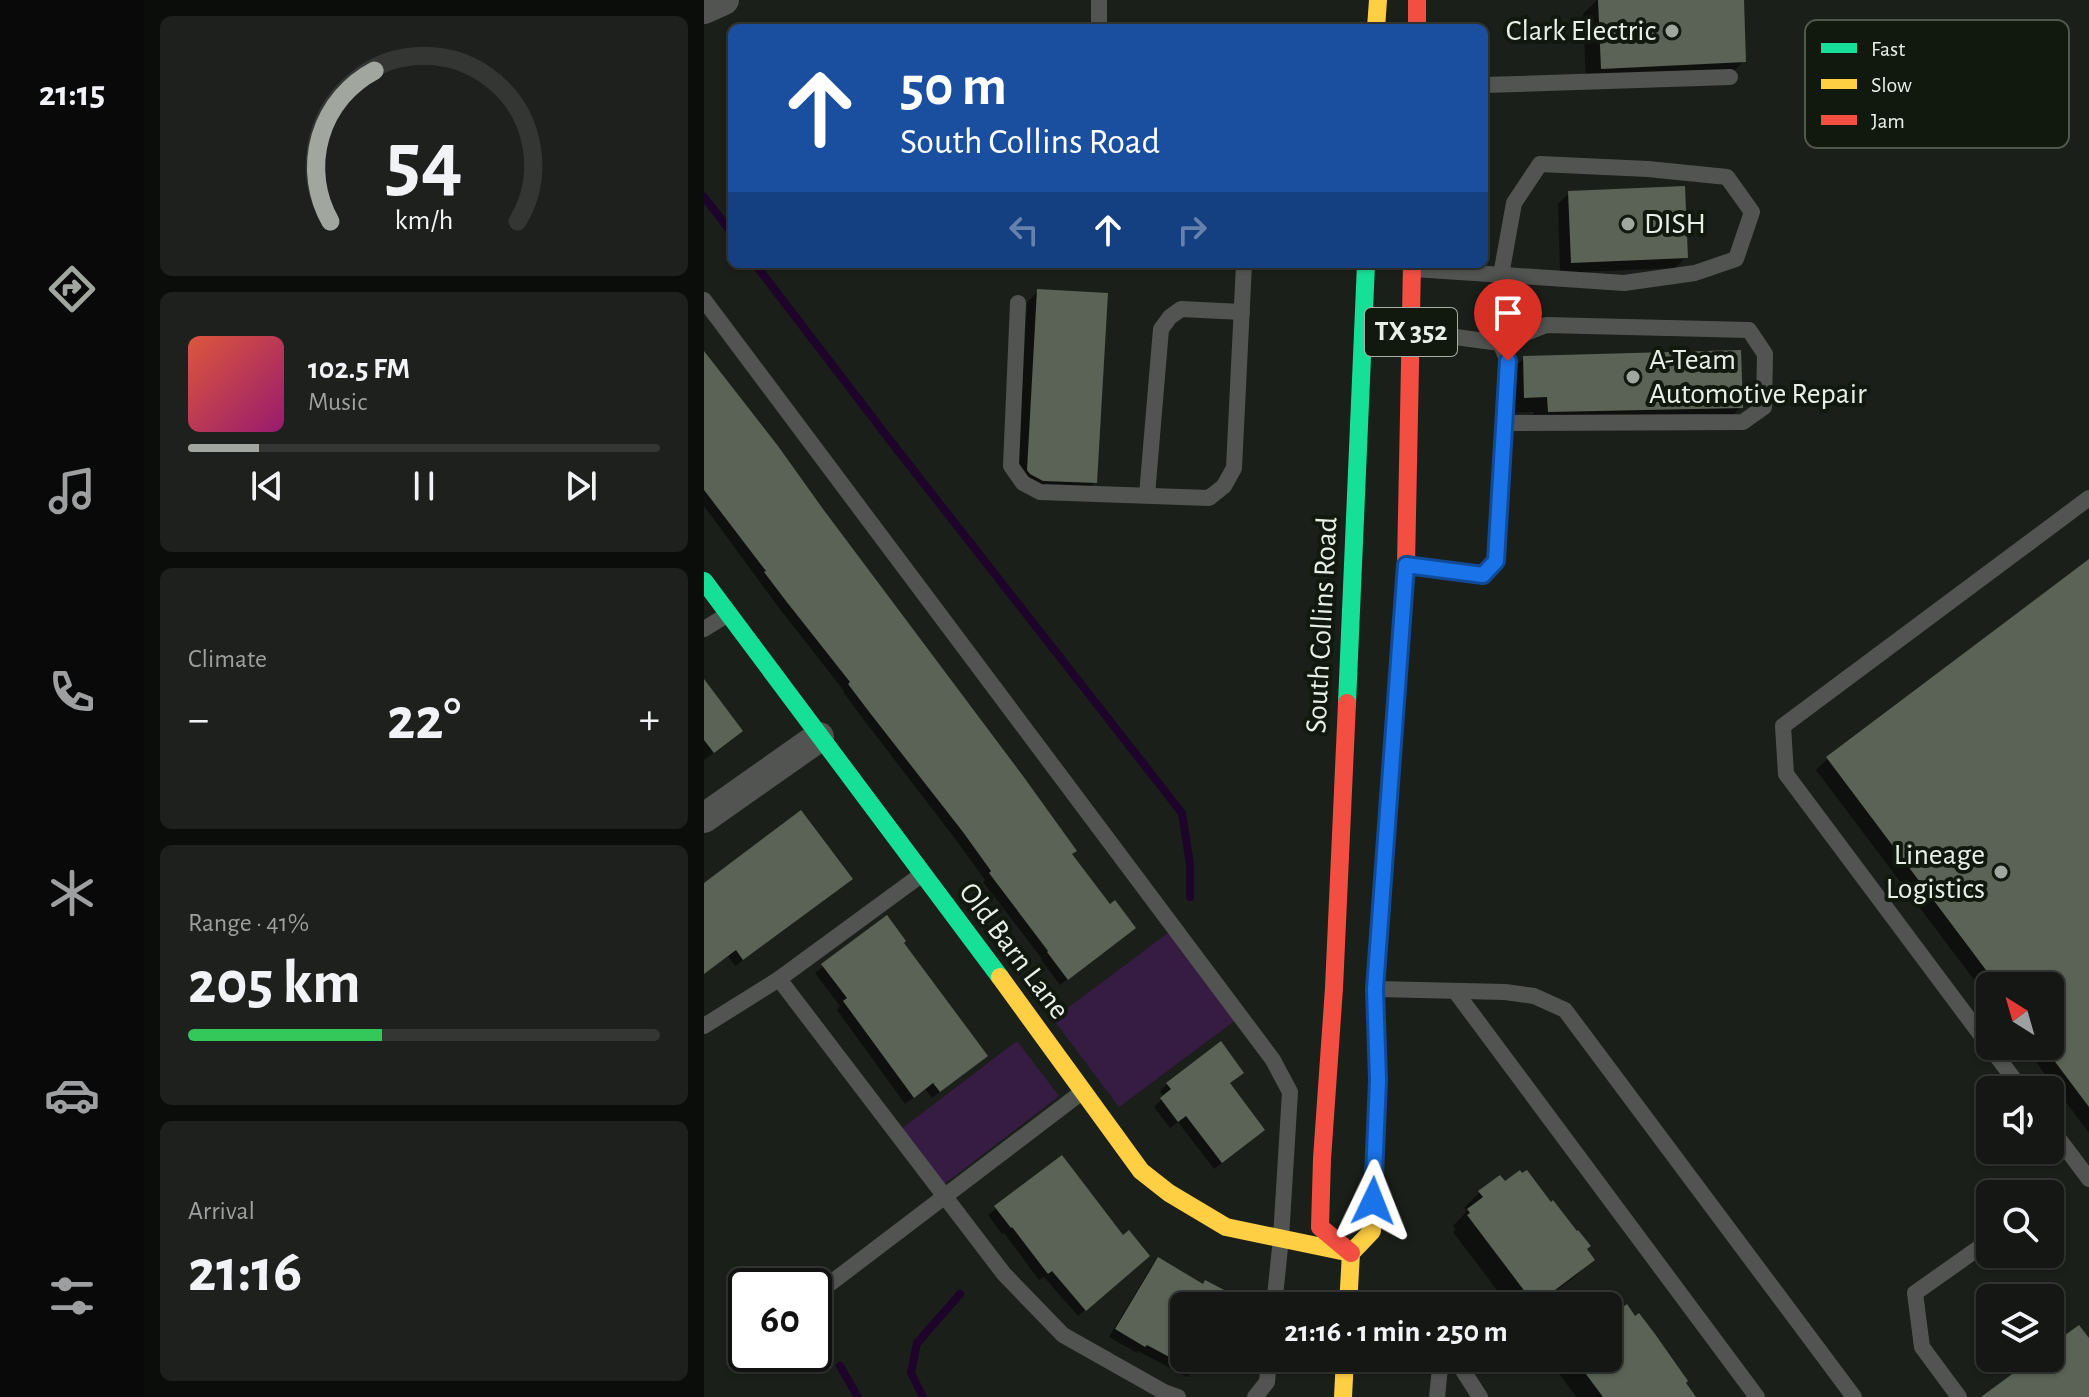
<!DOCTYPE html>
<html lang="en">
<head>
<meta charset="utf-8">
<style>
  body { margin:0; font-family:"Alegreya Sans",sans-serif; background:#1d201c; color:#f1f3f6; height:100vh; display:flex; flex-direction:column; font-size:30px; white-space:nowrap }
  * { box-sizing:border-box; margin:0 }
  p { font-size:26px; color:#9d9fa0 }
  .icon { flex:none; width:44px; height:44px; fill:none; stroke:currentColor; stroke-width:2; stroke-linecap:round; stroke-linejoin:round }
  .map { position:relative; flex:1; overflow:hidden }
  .drawer { display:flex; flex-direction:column; gap:16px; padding:16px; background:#0b0d0a; width:560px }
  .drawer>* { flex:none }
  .hud { position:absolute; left:24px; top:24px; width:760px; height:244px; border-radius:12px; box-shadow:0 2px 6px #0004,0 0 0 2px #333633; background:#1a4fa0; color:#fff; overflow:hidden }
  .needle { width:52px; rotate:323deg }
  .tools { position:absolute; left:1272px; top:972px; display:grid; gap:16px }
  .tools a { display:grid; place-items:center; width:88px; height:88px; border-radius:12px; background:#141713; box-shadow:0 2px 6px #0004,0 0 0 2px #333633; font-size:40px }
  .speed { position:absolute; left:24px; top:1268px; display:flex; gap:16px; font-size:40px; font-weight:700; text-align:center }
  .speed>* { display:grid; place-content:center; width:104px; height:104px; border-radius:50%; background:#141713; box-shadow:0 2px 6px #0004,0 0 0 2px #333633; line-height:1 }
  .speed .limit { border:4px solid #111; border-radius:12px; background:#fff; color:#111 }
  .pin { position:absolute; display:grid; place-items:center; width:68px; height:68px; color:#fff; margin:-82px -34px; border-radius:50% 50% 50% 0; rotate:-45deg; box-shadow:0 0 8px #0007 }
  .pin .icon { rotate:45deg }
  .me { position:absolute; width:88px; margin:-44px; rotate:2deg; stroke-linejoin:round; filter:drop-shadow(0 0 6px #0008) }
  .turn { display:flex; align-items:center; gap:28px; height:168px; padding:0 40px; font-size:36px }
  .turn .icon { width:104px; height:104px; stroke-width:2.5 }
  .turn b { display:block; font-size:56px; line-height:68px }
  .lanes { display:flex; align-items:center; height:76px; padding:0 40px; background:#0003; justify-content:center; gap:40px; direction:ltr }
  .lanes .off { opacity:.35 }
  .big { font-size:60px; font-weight:700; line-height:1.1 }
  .drawer .card { flex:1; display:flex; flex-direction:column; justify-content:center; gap:12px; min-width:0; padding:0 28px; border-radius:12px; background:#1d201c }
  .drawer .dial { align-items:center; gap:0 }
  .dial svg { height:208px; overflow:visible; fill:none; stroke:#333633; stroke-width:7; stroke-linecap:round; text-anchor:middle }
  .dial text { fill:#f1f3f6; stroke:none }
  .song { display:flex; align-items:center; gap:24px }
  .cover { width:96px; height:96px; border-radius:12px; background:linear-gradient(135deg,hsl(10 70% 55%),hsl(320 70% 35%)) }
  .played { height:8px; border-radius:4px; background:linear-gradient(90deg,#a1a69f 15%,#333633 15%) }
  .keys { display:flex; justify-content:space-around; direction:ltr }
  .heat { display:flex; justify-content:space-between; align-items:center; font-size:44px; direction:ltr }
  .charge { height:12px; border-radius:6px; background:linear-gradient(90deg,#34c759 41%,#333633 0) }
  .trip { position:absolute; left:466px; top:1292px; width:452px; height:80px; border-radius:12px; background:#141713; box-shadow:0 2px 6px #0004,0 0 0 2px #333633; font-weight:700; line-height:80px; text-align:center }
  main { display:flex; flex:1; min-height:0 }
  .tab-bar { display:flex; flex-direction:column; width:144px; justify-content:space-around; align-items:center; background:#080908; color:#9d9fa0 }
  .tab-bar .icon { width:56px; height:56px }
  .tab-bar .active { color:#a1a69f }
  .tab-bar b { font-size:36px; color:#f1f3f6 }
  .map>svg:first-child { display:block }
  .green { fill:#361c43 }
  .shadow { fill:#0007 }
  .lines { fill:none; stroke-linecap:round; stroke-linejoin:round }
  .stream { stroke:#1e032a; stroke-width:8 }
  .building { fill:#5a6356 }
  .lane { stroke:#525451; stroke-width:16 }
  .street { stroke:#525451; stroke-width:30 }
  .fast { stroke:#16e098; stroke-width:18 }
  .slow { stroke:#ffcf43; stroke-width:18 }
  .jam { stroke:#f24e42; stroke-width:18 }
  .route-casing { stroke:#114b97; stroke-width:20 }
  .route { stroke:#1a73e8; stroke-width:14 }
  .poi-dot { fill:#a1a69f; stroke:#11180d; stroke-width:3 }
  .labels { text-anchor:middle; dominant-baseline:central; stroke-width:8; stroke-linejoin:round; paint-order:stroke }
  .shield { fill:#11180d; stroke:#a8aea6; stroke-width:2 }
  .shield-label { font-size:28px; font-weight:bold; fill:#e9efe7 }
  .poi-label { font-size:30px; fill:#e9efe7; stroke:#11180d; text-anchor:end }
  .street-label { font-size:30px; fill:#e9efe7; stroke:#11180d }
  .key { fill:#11180d; stroke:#52584e; stroke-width:2 }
  .key-label { font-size:22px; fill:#e9efe7 }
</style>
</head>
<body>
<main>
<nav class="tab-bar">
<b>21:15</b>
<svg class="icon active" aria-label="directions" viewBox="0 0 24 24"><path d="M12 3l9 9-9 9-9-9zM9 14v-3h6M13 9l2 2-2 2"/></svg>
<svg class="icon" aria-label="music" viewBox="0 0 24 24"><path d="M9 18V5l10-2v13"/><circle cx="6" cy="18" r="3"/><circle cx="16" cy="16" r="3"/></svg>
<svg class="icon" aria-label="phone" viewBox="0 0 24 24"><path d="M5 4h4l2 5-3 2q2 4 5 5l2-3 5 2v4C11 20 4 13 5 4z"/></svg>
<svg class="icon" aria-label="climate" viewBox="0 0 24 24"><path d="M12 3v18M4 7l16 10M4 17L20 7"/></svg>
<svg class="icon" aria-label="car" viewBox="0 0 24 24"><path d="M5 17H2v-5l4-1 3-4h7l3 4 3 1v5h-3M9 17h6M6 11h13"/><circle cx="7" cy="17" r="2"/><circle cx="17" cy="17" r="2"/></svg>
<svg class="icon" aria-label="filters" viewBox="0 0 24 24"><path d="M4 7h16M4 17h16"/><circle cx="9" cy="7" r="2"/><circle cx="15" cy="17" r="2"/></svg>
</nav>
<section class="drawer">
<div class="card dial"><svg viewBox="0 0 100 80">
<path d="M14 69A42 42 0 1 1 86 69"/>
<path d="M14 69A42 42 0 0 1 31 11" stroke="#a1a69f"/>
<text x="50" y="56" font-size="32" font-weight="700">54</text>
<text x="50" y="72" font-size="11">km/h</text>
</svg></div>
<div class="card">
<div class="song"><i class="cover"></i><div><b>102.5 FM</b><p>Music</p></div></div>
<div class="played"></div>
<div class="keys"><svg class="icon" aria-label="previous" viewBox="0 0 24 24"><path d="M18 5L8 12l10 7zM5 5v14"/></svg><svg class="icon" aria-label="pause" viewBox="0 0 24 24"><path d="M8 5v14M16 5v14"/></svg><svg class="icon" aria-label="next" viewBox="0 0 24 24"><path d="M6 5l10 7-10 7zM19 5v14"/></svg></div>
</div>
<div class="card"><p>Climate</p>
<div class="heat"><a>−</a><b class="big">22°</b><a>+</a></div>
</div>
<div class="card"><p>Range · 41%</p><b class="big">205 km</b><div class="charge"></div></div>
<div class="card"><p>Arrival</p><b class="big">21:16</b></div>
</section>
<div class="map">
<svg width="1385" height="1397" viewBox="0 0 1385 1397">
  <rect width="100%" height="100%" fill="#1b1f19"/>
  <g class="green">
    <polygon points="468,930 533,1019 415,1107 349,1019"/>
    <polygon points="313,1041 355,1096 239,1185 196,1130"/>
  </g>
  <g class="shadow">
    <polygon points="893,0 1038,0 1040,61 1025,76 882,83 879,14"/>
    <polygon points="865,193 982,257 971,268 856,273 854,204"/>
    <polygon points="334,291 391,482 379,494 313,482 323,303"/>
    <polygon points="0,351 366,855 406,907 430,928 356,985 337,960 338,959 279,882 281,880 252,840 160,720 139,692 140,691 75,608 0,506"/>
    <polygon points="820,358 1037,407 1021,423 829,426 829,412 805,413 804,374"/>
    <polygon points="1385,562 1385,1133 1320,1046 1346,1046 1346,986 1286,986 1286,1001 1112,770 1123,759"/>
    <polygon points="0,682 29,738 0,760"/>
    <polygon points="0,886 139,886 31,966 24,956 0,973"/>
    <polygon points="182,918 274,1063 228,1098 221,1089 201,1104 133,1010 136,1006 111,973"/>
    <polygon points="463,1084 524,1084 552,1137 510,1169 474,1122 466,1128 450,1107 460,1097 456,1091"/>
    <polygon points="358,1158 437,1263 374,1316 340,1277 335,1280 300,1233 298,1234 284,1215"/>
    <polygon points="776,1192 881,1250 888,1260 873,1275 832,1306 805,1306 749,1232 752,1229 749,1226 763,1211 760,1208"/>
    <polygon points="454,1259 524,1306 480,1306 480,1358 496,1358 490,1370 483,1377 434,1351 433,1353 405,1337 447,1267"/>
    <polygon points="931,1318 989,1397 872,1397 849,1365 856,1358 904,1358 904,1319"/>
  </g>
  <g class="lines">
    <g class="stream">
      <polyline points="0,197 28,233"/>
      <polyline points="51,264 185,439 478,813 486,864 486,897"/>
      <polyline points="136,1366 154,1397"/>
      <polyline points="219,1397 207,1373 213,1343 256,1294"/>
    </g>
  </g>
  <g class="building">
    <polygon points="894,0 1040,0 1042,62 897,69"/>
    <polygon points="981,186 984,258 867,263 864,191"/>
    <polygon points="333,289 404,293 393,483 339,481 326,474 323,470"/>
    <polygon points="1037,350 1039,408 844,412 843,397 820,398 819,356"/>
    <polygon points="0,351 74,446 119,509 319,776 373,851 368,854 406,904 411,900 432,928 364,980 343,952 344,951 285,873 287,871 259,832 166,713 144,684 146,682 82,601 60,572 62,571 0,490"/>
    <polygon points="1385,559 1385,1107 1346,1055 1346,986 1294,986 1122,757"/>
    <polygon points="0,679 39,731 10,753 0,740"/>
    <polygon points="97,810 149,879 39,960 32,950 0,974 0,883"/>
    <polygon points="183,915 202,941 200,943 284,1056 236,1092 229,1083 210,1098 139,1001 143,998 117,964"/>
    <polygon points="517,1041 540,1073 526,1083 561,1130 518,1163 482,1116 474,1122 456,1098 467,1089 462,1083"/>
    <polygon points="358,1155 419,1235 425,1230 446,1256 382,1311 348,1271 344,1274 308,1227 307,1228 290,1206"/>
    <polygon points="816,1170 818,1173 823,1170 847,1202 849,1200 873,1231 874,1230 887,1246 883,1249 891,1260 831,1305 763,1215 766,1213 763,1209 779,1197 774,1191 796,1175 801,1181"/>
    <polygon points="454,1257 499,1284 501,1280 551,1306 480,1306 480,1365 443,1345 441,1347 411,1329"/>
    <polygon points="923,1304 931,1316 935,1313 951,1334 984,1381 982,1383 992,1397 899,1397 870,1358 904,1358 904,1318"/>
    <polygon points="1375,1325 1385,1338 1385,1397 1277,1397 1330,1358 1346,1358 1346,1346"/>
  </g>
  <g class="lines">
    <g class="lane">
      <polyline points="395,28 395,0"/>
      <polyline points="780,85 1026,77"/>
      <polyline points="710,269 920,283 991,273 1032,259 1048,212 1023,177 944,169 836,164 810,203 797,275"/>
      <polyline points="0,300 569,1060 586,1092 577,1238 570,1306"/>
      <polyline points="314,303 307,466 319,483 336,492 505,498 520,486 530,468 540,264"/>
      <polyline points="796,343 842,325 1045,330 1061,354 1060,407 1039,422 800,423"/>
      <polyline points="443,495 457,329 466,317 477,309 538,312"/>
      <polyline points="703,565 779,575 792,561 804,361 796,343 707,331"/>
      <polyline points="0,629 23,615"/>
      <polyline points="75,979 300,1274 359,1335 460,1392 474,1397"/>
      <polyline points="673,989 801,992 830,996 861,1010 1150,1397"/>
      <polyline points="751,991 1053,1397"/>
      <polyline points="0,1026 75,979 217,875"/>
      <polyline points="1318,1090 1082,774 1079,726 1385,498"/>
      <polyline points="1346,1127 1385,1179"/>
      <polyline points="111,1295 378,1092"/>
      <polyline points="751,1358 776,1397"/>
      <polyline points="551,1397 563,1382 565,1358"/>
      <polyline points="733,1397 737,1358"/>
      <polyline points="1255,1397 1218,1347 1211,1293 1286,1240"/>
    </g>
    <g class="street">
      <polyline points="0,9 20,0"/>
      <polyline points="0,818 115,737"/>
    </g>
    <g class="fast">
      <polyline points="0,581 296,977"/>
      <polyline points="643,703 662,264"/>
    </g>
    <g class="slow">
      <polyline points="672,28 674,0"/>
      <polyline points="296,977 437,1171 465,1193 522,1227 647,1253"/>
      <polyline points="644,1306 647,1253 668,1231 674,1080 671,989 697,633"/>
      <polyline points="639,1397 641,1358"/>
    </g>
    <g class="jam">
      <polyline points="713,0 713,28"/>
      <polyline points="697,633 702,565 708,264"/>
      <polyline points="643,703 630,988 618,1159 616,1227 647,1253"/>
    </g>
  </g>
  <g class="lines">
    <g class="route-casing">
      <polyline id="route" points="669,1201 674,1080 671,989 702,565 779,575 792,561 804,361"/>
    </g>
    <use href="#route" class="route"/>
  </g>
  <g class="poi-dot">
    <circle cx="968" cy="31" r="8"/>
    <circle cx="924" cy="224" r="8"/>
    <circle cx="929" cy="377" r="8"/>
    <circle cx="1297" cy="872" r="8"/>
  </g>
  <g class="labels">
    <rect class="shield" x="661" y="308" width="92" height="48" rx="6"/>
    <g class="shield-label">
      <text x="707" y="332">TX 352</text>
    </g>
    <g class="poi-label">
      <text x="952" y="31">Clark Electric</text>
      <text x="940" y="224" text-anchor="start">DISH</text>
      <text x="945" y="360" text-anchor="start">A-Team<tspan x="945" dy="34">Automotive Repair</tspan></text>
      <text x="1281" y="855">Lineage<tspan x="1281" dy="34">Logistics</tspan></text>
    </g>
    <g class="street-label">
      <text transform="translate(618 625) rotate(-87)">South Collins Road</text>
      <text transform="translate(310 951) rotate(53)">Old Barn Lane</text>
    </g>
  </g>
  <rect x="1101" y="20" width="264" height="128" rx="12" class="key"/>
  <rect x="1117" y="43" width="36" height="10" fill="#16e098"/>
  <rect x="1117" y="79" width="36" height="10" fill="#ffcf43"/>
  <rect x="1117" y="115" width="36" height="10" fill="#f24e42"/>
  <g class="key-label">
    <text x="1167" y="56">Fast</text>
    <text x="1167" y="92">Slow</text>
    <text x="1167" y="128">Jam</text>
  </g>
</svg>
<div class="tools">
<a><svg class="needle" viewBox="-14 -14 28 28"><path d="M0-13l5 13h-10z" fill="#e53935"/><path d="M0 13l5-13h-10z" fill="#9d9fa0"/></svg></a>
<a><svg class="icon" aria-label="sound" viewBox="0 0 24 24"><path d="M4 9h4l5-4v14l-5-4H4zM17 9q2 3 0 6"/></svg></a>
<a><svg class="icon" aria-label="search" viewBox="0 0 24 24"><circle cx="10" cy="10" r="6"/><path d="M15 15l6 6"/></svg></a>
<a><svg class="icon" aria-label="layers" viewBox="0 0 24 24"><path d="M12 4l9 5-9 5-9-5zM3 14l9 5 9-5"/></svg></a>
</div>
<div class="speed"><div class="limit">60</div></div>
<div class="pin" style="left:804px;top:361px;background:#d93025"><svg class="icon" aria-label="arrive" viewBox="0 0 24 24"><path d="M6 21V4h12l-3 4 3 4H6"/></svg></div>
<svg class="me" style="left:669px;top:1201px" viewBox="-20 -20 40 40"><path d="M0-17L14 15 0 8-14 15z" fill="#1a73e8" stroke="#fff" stroke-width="4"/></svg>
<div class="trip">21:16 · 1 min · 250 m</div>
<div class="hud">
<div class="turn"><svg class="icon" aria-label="ahead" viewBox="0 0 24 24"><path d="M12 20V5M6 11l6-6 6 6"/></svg><div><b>50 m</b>South Collins Road</div></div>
<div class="lanes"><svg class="icon off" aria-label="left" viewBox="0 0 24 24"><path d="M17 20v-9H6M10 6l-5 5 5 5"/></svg><svg class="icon" aria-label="ahead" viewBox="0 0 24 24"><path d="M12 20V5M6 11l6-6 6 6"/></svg><svg class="icon off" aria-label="right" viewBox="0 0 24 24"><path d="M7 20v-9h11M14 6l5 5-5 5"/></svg></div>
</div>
</div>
</main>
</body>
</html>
